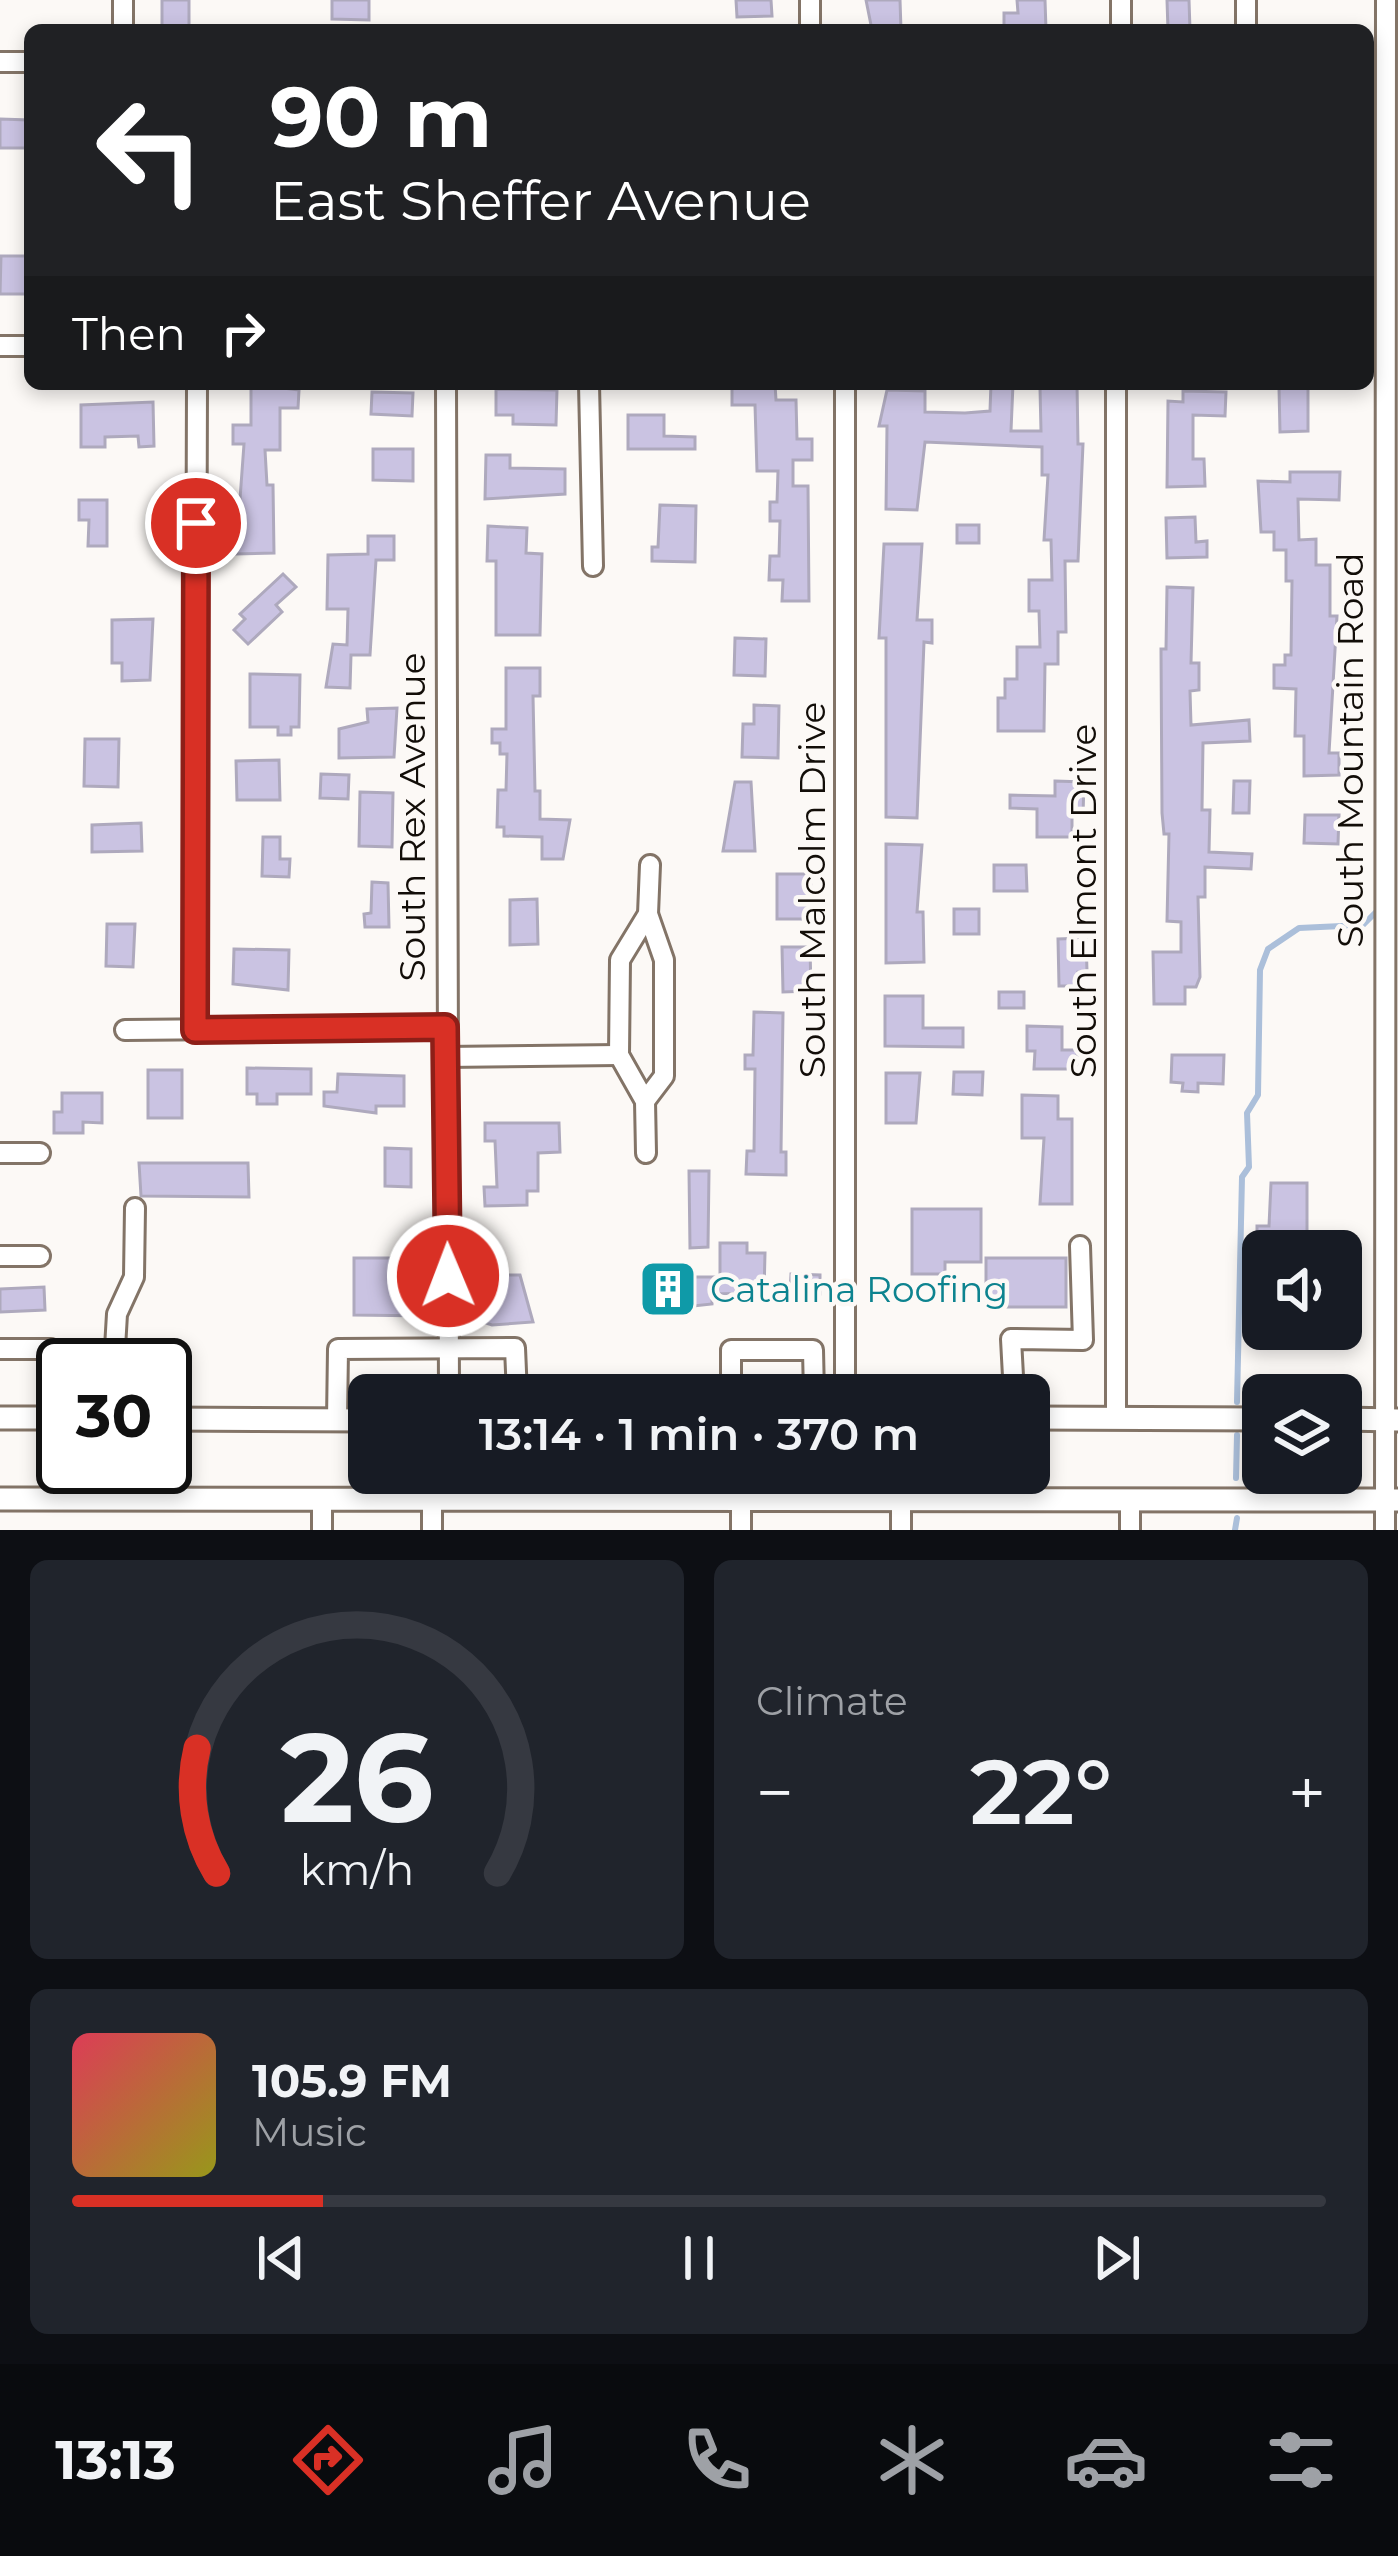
<!DOCTYPE html>
<html lang="en">
<head>
<meta charset="utf-8">
<style>
  body { margin:0; font-family:Montserrat,sans-serif; background:#20242c; color:#f1f3f6; height:100vh; display:flex; flex-direction:column; font-size:45px; white-space:nowrap }
  * { box-sizing:border-box; margin:0 }
  p { font-size:39px; color:#9ea1a6 }
  .icon { flex:none; width:66px; height:66px; fill:none; stroke:currentColor; stroke-width:2; stroke-linecap:round; stroke-linejoin:round }
  .map { position:relative; height:1530px; overflow:hidden }
  .sheet { display:flex; flex-direction:column; gap:30px; padding:30px; background:#0d0f14; flex:1 }
  .sheet>* { flex:none }
  .hud { position:absolute; left:24px; top:24px; width:1350px; height:366px; border-radius:18px; box-shadow:0 6px 18px #0003; background:#202124; color:#fff; overflow:hidden }
  .controls { position:absolute; left:1242px; top:1230px; display:grid; gap:24px }
  .controls a { display:grid; place-items:center; width:120px; height:120px; border-radius:18px; background:#171b24; box-shadow:0 6px 18px #0003; font-size:60px }
  .speed { position:absolute; left:36px; top:1338px; display:flex; gap:24px; font-size:60px; font-weight:700; text-align:center }
  .speed>* { display:grid; place-content:center; width:156px; height:156px; border-radius:50%; background:#171b24; box-shadow:0 6px 18px #0003; line-height:1 }
  .speed .limit { border:6px solid #111; border-radius:18px; background:#fff; color:#111 }
  .pin { position:absolute; display:grid; place-items:center; width:102px; height:102px; color:#fff; margin:-51px; border:6px solid #fff; border-radius:50%; box-shadow:0 3px 12px #0007 }
  .me { position:absolute; width:132px; margin:-66px; rotate:359deg; stroke-linejoin:round; filter:drop-shadow(0 0 9px #0008) }
  .turn { display:flex; align-items:center; gap:42px; height:252px; padding:0 48px; font-size:54px }
  .turn .icon { width:156px; height:156px; stroke-width:2.5 }
  .turn b { display:block; font-size:84px; line-height:102px }
  .then { display:flex; align-items:center; height:114px; padding:0 48px; background:#0003; gap:24px; font-size:45px }
  .big { font-size:90px; font-weight:600; line-height:1.1 }
  .sheet .widget { flex:1; display:flex; flex-direction:column; justify-content:center; gap:18px; min-width:0; padding:0 42px; border-radius:18px; background:#20242c }
  .sheet .dial { align-items:center; gap:0 }
  .dial svg { height:312px; overflow:visible; fill:none; stroke:#363941; stroke-width:7; stroke-linecap:round; text-anchor:middle }
  .dial text { fill:#f1f3f6; stroke:none }
  .song { display:flex; align-items:center; gap:36px }
  .cover { width:144px; height:144px; border-radius:18px; background:linear-gradient(135deg,hsl(350 70% 55%),hsl(60 70% 35%)) }
  .played { height:12px; border-radius:6px; background:linear-gradient(90deg,#d93025 20%,#363941 20%) }
  .keys { display:flex; justify-content:space-around; direction:ltr }
  .heat { display:flex; justify-content:space-between; align-items:center; font-size:66px; direction:ltr }
  .sheet .tiles { flex:1; display:grid; gap:30px; grid-template-columns:1fr 1fr }
  .widget:last-child { grid-column:span 2 }
  .trip { position:absolute; left:348px; top:1374px; width:702px; height:120px; border-radius:18px; background:#171b24; box-shadow:0 6px 18px #0003; font-weight:600; line-height:120px; text-align:center }
  .tab-bar { display:flex; height:192px; justify-content:space-around; align-items:center; background:#090b0e; color:#9ea1a6 }
  .tab-bar .icon { width:84px; height:84px }
  .tab-bar .active { color:#d93025 }
  .tab-bar b { font-size:54px; color:#f1f3f6 }
  .map>svg:first-child { display:block }
  .lines { fill:none; stroke-linecap:round; stroke-linejoin:round }
  .stream { stroke:#abbfda; stroke-width:6 }
  .building { fill:#cac3e2; stroke:#aea9bd; stroke-width:3 }
  .minor-casing { stroke:#837467; stroke-width:24 }
  .major-casing { stroke:#837467; stroke-width:27 }
  .minor { stroke:#fff; stroke-width:18 }
  .major { stroke:#fff; stroke-width:21 }
  .route-casing { stroke:#8d1f18; stroke-width:30 }
  .route { stroke:#d93025; stroke-width:21 }
  .labels { text-anchor:middle; dominant-baseline:central; stroke-width:9; stroke-linejoin:round; paint-order:stroke }
  .street-label { font-size:36px; fill:#120d08; stroke:#fcf9f6 }
  .culture-label { font-size:36px; fill:#0d838f; stroke:#fcf9f6; text-anchor:start }
</style>
</head>
<body>
<div class="map">
<svg width="1398" height="1530" viewBox="0 0 1398 1530">
  <rect width="100%" height="100%" fill="#fcf9f6"/>
  <g class="lines">
    <g class="stream">
      <polyline points="1237,1402 1242,1177 1249,1167 1247,1113 1258,1095 1260,970 1268,949 1299,928 1363,925 1380,908"/>
      <polyline points="1236,1478 1237,1435"/>
      <polyline points="1235,1530 1237,1518"/>
    </g>
  </g>
  <g class="building">
    <rect x="162" y="0" width="27" height="30"/>
    <polygon points="332,0 369,0 369,20 332,19"/>
    <polygon points="736,0 771,0 772,16 737,17"/>
    <polygon points="866,0 900,0 901,30 872,30"/>
    <polygon points="1017,0 1045,0 1046,30 1004,30 1004,13 1018,13"/>
    <polygon points="1167,0 1189,0 1190,30 1168,30"/>
    <polygon points="0,119 29,120 29,148 0,148"/>
    <polygon points="1,256 26,256 26,294 0,294"/>
    <polygon points="251,384 299,390 298,408 280,408 280,450 265,450 267,485 273,485 274,553 236,554 244,444 233,444 233,425 251,425"/>
    <polygon points="732,384 775,384 776,400 796,400 797,439 812,439 812,460 793,460 793,486 808,486 809,601 782,601 783,580 769,580 770,556 779,556 780,521 770,521 770,502 777,502 778,471 757,471 755,405 732,405"/>
    <polygon points="991,384 1013,384 1011,431 1041,431 1040,388 1077,384 1078,444 1083,444 1078,561 1065,561 1066,632 1058,632 1058,664 1045,664 1044,731 998,731 998,698 1005,698 1005,679 1017,679 1017,647 1040,647 1039,611 1029,611 1029,580 1052,580 1051,540 1044,540 1048,475 1042,475 1042,447 925,442 917,510 886,509 887,426 879,426 887,390 925,391 925,412 965,413 990,411"/>
    <polygon points="1279,388 1308,388 1308,431 1280,432"/>
    <polygon points="496,389 557,390 556,425 513,424 513,415 496,415"/>
    <polygon points="1183,391 1226,392 1225,416 1193,415 1193,459 1204,459 1205,486 1167,487 1168,401 1183,402"/>
    <polygon points="372,392 413,393 412,416 371,414"/>
    <polygon points="153,402 154,446 139,447 138,436 105,437 105,447 81,447 81,405"/>
    <polygon points="628,415 664,415 664,436 695,437 695,449 628,449"/>
    <polygon points="373,449 413,449 413,481 373,480"/>
    <polygon points="486,455 510,455 510,468 565,469 565,494 485,499"/>
    <polygon points="1290,472 1340,472 1339,500 1298,499 1299,540 1316,539 1316,565 1330,565 1330,616 1337,616 1329,753 1339,753 1339,775 1304,776 1304,736 1295,736 1296,689 1274,688 1274,665 1285,665 1285,655 1291,655 1292,581 1286,581 1286,550 1274,550 1274,532 1261,532 1258,481 1290,482"/>
    <polygon points="79,500 107,500 107,546 88,546 89,520 79,520"/>
    <polygon points="660,505 696,506 695,562 652,561 652,547 658,547"/>
    <polygon points="1195,517 1196,542 1207,541 1207,557 1167,558 1166,518"/>
    <rect x="957" y="525" width="22" height="18"/>
    <polygon points="488,526 527,528 526,553 542,554 540,635 496,635 496,561 487,561"/>
    <polygon points="368,536 394,536 394,560 376,560 370,655 351,655 350,688 326,687 333,644 347,645 348,609 327,609 328,555 368,554"/>
    <polygon points="884,544 922,544 917,620 932,620 932,643 924,642 917,818 886,817 886,638 879,638"/>
    <polygon points="283,574 296,587 276,605 282,612 248,644 234,630 245,619 240,614"/>
    <polygon points="1167,587 1193,588 1191,663 1199,663 1199,690 1190,691 1191,725 1249,720 1250,741 1203,743 1202,810 1210,810 1209,852 1252,854 1251,869 1205,867 1205,897 1198,897 1200,977 1196,987 1185,987 1185,1004 1154,1004 1153,952 1181,952 1181,922 1167,921 1169,834 1164,834 1162,813 1161,649 1166,649"/>
    <polygon points="153,619 150,680 122,681 122,663 112,663 112,620"/>
    <polygon points="735,638 766,639 765,676 734,675"/>
    <polygon points="506,668 540,668 540,696 533,696 535,791 540,791 540,819 570,820 563,859 542,859 542,837 504,836 504,827 497,827 498,790 506,790 507,754 500,754 500,743 492,743 492,729 506,729"/>
    <polygon points="250,674 300,675 299,727 291,727 291,735 278,735 278,727 250,727"/>
    <polygon points="754,705 779,706 778,758 742,757 743,724 754,724"/>
    <polygon points="397,708 394,757 339,758 339,729 368,722 367,709"/>
    <polygon points="85,739 119,739 118,787 84,786"/>
    <polygon points="279,760 280,800 237,800 236,761"/>
    <polygon points="321,774 349,775 348,799 320,798"/>
    <polygon points="1055,781 1084,782 1083,815 1072,814 1072,837 1037,837 1037,809 1010,808 1010,795 1055,796"/>
    <polygon points="1234,781 1250,781 1249,813 1233,813"/>
    <polygon points="735,782 751,782 755,851 723,851"/>
    <polygon points="360,792 393,793 392,847 359,846"/>
    <polygon points="1305,815 1339,815 1338,844 1304,843"/>
    <polygon points="141,823 142,851 92,852 92,825"/>
    <polygon points="263,837 280,837 280,859 290,859 289,877 262,876"/>
    <polygon points="886,844 922,845 917,912 923,912 924,962 886,963"/>
    <polygon points="994,865 1026,865 1027,891 994,891"/>
    <rect x="777" y="874" width="34" height="45"/>
    <polygon points="372,882 388,883 389,927 365,927 364,914 371,913"/>
    <polygon points="537,899 538,944 510,945 510,900"/>
    <rect x="954" y="909" width="25" height="25"/>
    <polygon points="107,924 135,924 133,967 106,966"/>
    <polygon points="1086,938 1087,971 1078,972 1078,986 1059,986 1058,939"/>
    <polygon points="782,947 810,947 811,991 783,992"/>
    <polygon points="234,949 289,950 288,990 233,984"/>
    <rect x="999" y="992" width="25" height="16"/>
    <polygon points="885,996 923,996 923,1028 963,1028 963,1047 885,1046"/>
    <polygon points="754,1012 783,1013 781,1152 786,1152 786,1175 746,1174 747,1151 754,1151 755,1069 745,1069 745,1055 753,1055"/>
    <polygon points="1027,1026 1062,1027 1062,1050 1077,1050 1077,1069 1034,1069 1035,1051 1027,1051"/>
    <polygon points="1172,1055 1224,1055 1223,1084 1198,1083 1198,1092 1182,1091 1183,1083 1171,1082"/>
    <polygon points="247,1068 311,1069 311,1094 277,1094 277,1104 257,1104 257,1094 247,1094"/>
    <rect x="148" y="1070" width="34" height="48"/>
    <polygon points="954,1072 983,1072 982,1095 953,1094"/>
    <polygon points="886,1073 920,1073 916,1123 886,1123"/>
    <polygon points="338,1074 404,1076 404,1106 376,1106 376,1113 324,1106 324,1092 337,1092"/>
    <polygon points="62,1093 102,1093 102,1123 83,1122 83,1133 54,1133 54,1112 62,1112"/>
    <polygon points="1022,1095 1058,1096 1058,1119 1072,1119 1072,1204 1040,1204 1044,1138 1022,1138"/>
    <polygon points="485,1123 559,1123 560,1152 538,1153 538,1191 527,1191 527,1205 485,1206 484,1187 497,1187 495,1141 485,1141"/>
    <polygon points="385,1148 411,1149 411,1187 385,1186"/>
    <polygon points="139,1163 248,1163 249,1197 141,1196"/>
    <polygon points="689,1171 709,1171 708,1247 690,1248"/>
    <polygon points="1271,1183 1307,1183 1307,1251 1257,1251 1257,1226 1269,1226"/>
    <polygon points="912,1209 981,1209 981,1262 945,1262 945,1274 912,1274"/>
    <polygon points="720,1243 747,1243 747,1253 765,1253 764,1293 712,1294 712,1304 656,1310 656,1267 681,1267 681,1277 720,1277"/>
    <polygon points="354,1258 427,1258 427,1316 354,1315"/>
    <rect x="986" y="1258" width="80" height="49"/>
    <polygon points="791,1274 820,1275 820,1294 790,1293"/>
    <polygon points="480,1275 520,1275 533,1322 492,1325 476,1320"/>
    <polygon points="44,1287 45,1310 0,1312 0,1289"/>
  </g>
  <g class="lines">
    <g class="minor-casing">
      <g id="minor">
        <polyline points="1121,0 1121,30"/>
        <polyline points="1246,0 1246,30"/>
        <polyline points="123,30 123,0"/>
        <polyline points="810,30 810,0"/>
        <polyline points="0,62 30,62"/>
        <polyline points="0,346 30,346"/>
        <polyline points="446,384 449,1395"/>
        <polyline points="589,384 593,566"/>
        <polyline points="845,384 845,1395"/>
        <polyline points="1116,384 1116,1418"/>
        <polyline points="125,1030 445,1027"/>
        <polyline points="195,1031 197,384"/>
        <polyline points="445,1057 619,1055"/>
        <polyline points="645,1101 664,1076 664,960 648,914"/>
        <polyline points="0,1153 40,1153"/>
        <polyline points="646,1153 645,1101 619,1055 620,960 648,914 650,865"/>
        <polyline points="0,1256 40,1256"/>
        <polyline points="0,1349 51,1349"/>
        <polyline points="114,1365 117,1314 134,1277 135,1208"/>
        <polyline points="731,1395 731,1350 813,1350 814,1395"/>
        <polyline points="1014,1395 1011,1339 1083,1340 1080,1246"/>
        <polyline points="337,1420 338,1349 515,1348 517,1395"/>
        <polyline points="322,1499 322,1530"/>
        <polyline points="1130,1499 1130,1530"/>
        <polyline points="432,1530 432,1499"/>
        <polyline points="741,1530 741,1499"/>
        <polyline points="901,1530 901,1499"/>
        <polyline points="1385,1530 1386,0"/>
      </g>
    </g>
    <g class="major-casing">
      <g id="major">
        <polyline points="0,1418 63,1418"/>
        <polyline points="1029,1418 1263,1419"/>
        <polyline points="165,1419 369,1420"/>
        <polyline points="1341,1419 1398,1420"/>
        <polyline points="0,1499 1398,1500"/>
      </g>
    </g>
    <use href="#minor" class="minor"/>
    <use href="#major" class="major"/>
  </g>
  <g class="lines">
    <g class="route-casing">
      <polyline id="route" points="196,523 195,1030 445,1027 448,1276"/>
    </g>
    <use href="#route" class="route"/>
  </g>
  <defs>
    <g id="building-square" transform="scale(3)"><rect x="-9" y="-9" width="18" height="18" rx="4" fill="#0f9aa8" stroke="#fcf9f6"/><path d="M-4-6H4V6H1V3H-1V6H-4ZM-2.5-4.3h1.7v1.8h-1.7ZM.8-4.3h1.7v1.8H.8ZM-2.5-1h1.7V.8h-1.7ZM.8-1h1.7V.8H.8Z" fill="#fff"/></g>
  </defs>
  <g fill-rule="evenodd">
    <use href="#building-square" x="668" y="1289"/>
  </g>
  <g class="labels">
    <g class="street-label">
      <text transform="translate(1350 750) rotate(-90)">South Mountain Road</text>
      <text transform="translate(412 817) rotate(-90)">South Rex Avenue</text>
      <text transform="translate(812 890) rotate(-90)">South Malcolm Drive</text>
      <text transform="translate(1083 901) rotate(-90)">South Elmont Drive</text>
    </g>
    <g class="culture-label">
      <text x="710" y="1289">Catalina Roofing</text>
    </g>
  </g>
</svg>
<div class="controls">
<a><svg class="icon" aria-label="sound" viewBox="0 0 24 24"><path d="M4 9h4l5-4v14l-5-4H4zM17 9q2 3 0 6"/></svg></a>
<a><svg class="icon" aria-label="layers" viewBox="0 0 24 24"><path d="M12 4l9 5-9 5-9-5zM3 14l9 5 9-5"/></svg></a>
</div>
<div class="speed"><div class="limit">30</div></div>
<div class="pin" style="left:196px;top:523px;background:#d93025"><svg class="icon" aria-label="arrive" viewBox="0 0 24 24"><path d="M6 21V4h12l-3 4 3 4H6"/></svg></div>
<svg class="me" style="left:448px;top:1276px" viewBox="-20 -20 40 40"><circle r="17" fill="#d93025" stroke="#fff" stroke-width="3"/><path d="M0-11L8 9 0 5-8 9z" fill="#fff"/></svg>
<div class="trip">13:14 · 1 min · 370 m</div>
<div class="hud">
<div class="turn"><svg class="icon" aria-label="left" viewBox="0 0 24 24"><path d="M17 20v-9H6M10 6l-5 5 5 5"/></svg><div><b>90 m</b>East Sheffer Avenue</div></div>
<div class="then">Then<svg class="icon" aria-label="right" viewBox="0 0 24 24"><path d="M7 20v-9h11M14 6l5 5-5 5"/></svg></div>
</div>
</div>
<section class="sheet">
<div class="tiles">
<div class="widget dial"><svg viewBox="0 0 100 80">
<path d="M14 69A42 42 0 1 1 86 69"/>
<path d="M14 69A42 42 0 0 1 9 37" stroke="#d93025"/>
<text x="50" y="56" font-size="32" font-weight="700">26</text>
<text x="50" y="72" font-size="11">km/h</text>
</svg></div>
<div class="widget"><p>Climate</p>
<div class="heat"><a>−</a><b class="big">22°</b><a>+</a></div>
</div>
<div class="widget">
<div class="song"><i class="cover"></i><div><b>105.9 FM</b><p>Music</p></div></div>
<div class="played"></div>
<div class="keys"><svg class="icon" aria-label="previous" viewBox="0 0 24 24"><path d="M18 5L8 12l10 7zM5 5v14"/></svg><svg class="icon" aria-label="pause" viewBox="0 0 24 24"><path d="M8 5v14M16 5v14"/></svg><svg class="icon" aria-label="next" viewBox="0 0 24 24"><path d="M6 5l10 7-10 7zM19 5v14"/></svg></div>
</div>
</div>
</section>
<nav class="tab-bar">
<b>13:13</b>
<svg class="icon active" aria-label="directions" viewBox="0 0 24 24"><path d="M12 3l9 9-9 9-9-9zM9 14v-3h6M13 9l2 2-2 2"/></svg>
<svg class="icon" aria-label="music" viewBox="0 0 24 24"><path d="M9 18V5l10-2v13"/><circle cx="6" cy="18" r="3"/><circle cx="16" cy="16" r="3"/></svg>
<svg class="icon" aria-label="phone" viewBox="0 0 24 24"><path d="M5 4h4l2 5-3 2q2 4 5 5l2-3 5 2v4C11 20 4 13 5 4z"/></svg>
<svg class="icon" aria-label="climate" viewBox="0 0 24 24"><path d="M12 3v18M4 7l16 10M4 17L20 7"/></svg>
<svg class="icon" aria-label="car" viewBox="0 0 24 24"><path d="M5 17H2v-5l4-1 3-4h7l3 4 3 1v5h-3M9 17h6M6 11h13"/><circle cx="7" cy="17" r="2"/><circle cx="17" cy="17" r="2"/></svg>
<svg class="icon" aria-label="filters" viewBox="0 0 24 24"><path d="M4 7h16M4 17h16"/><circle cx="9" cy="7" r="2"/><circle cx="15" cy="17" r="2"/></svg>
</nav>
</body>
</html>
